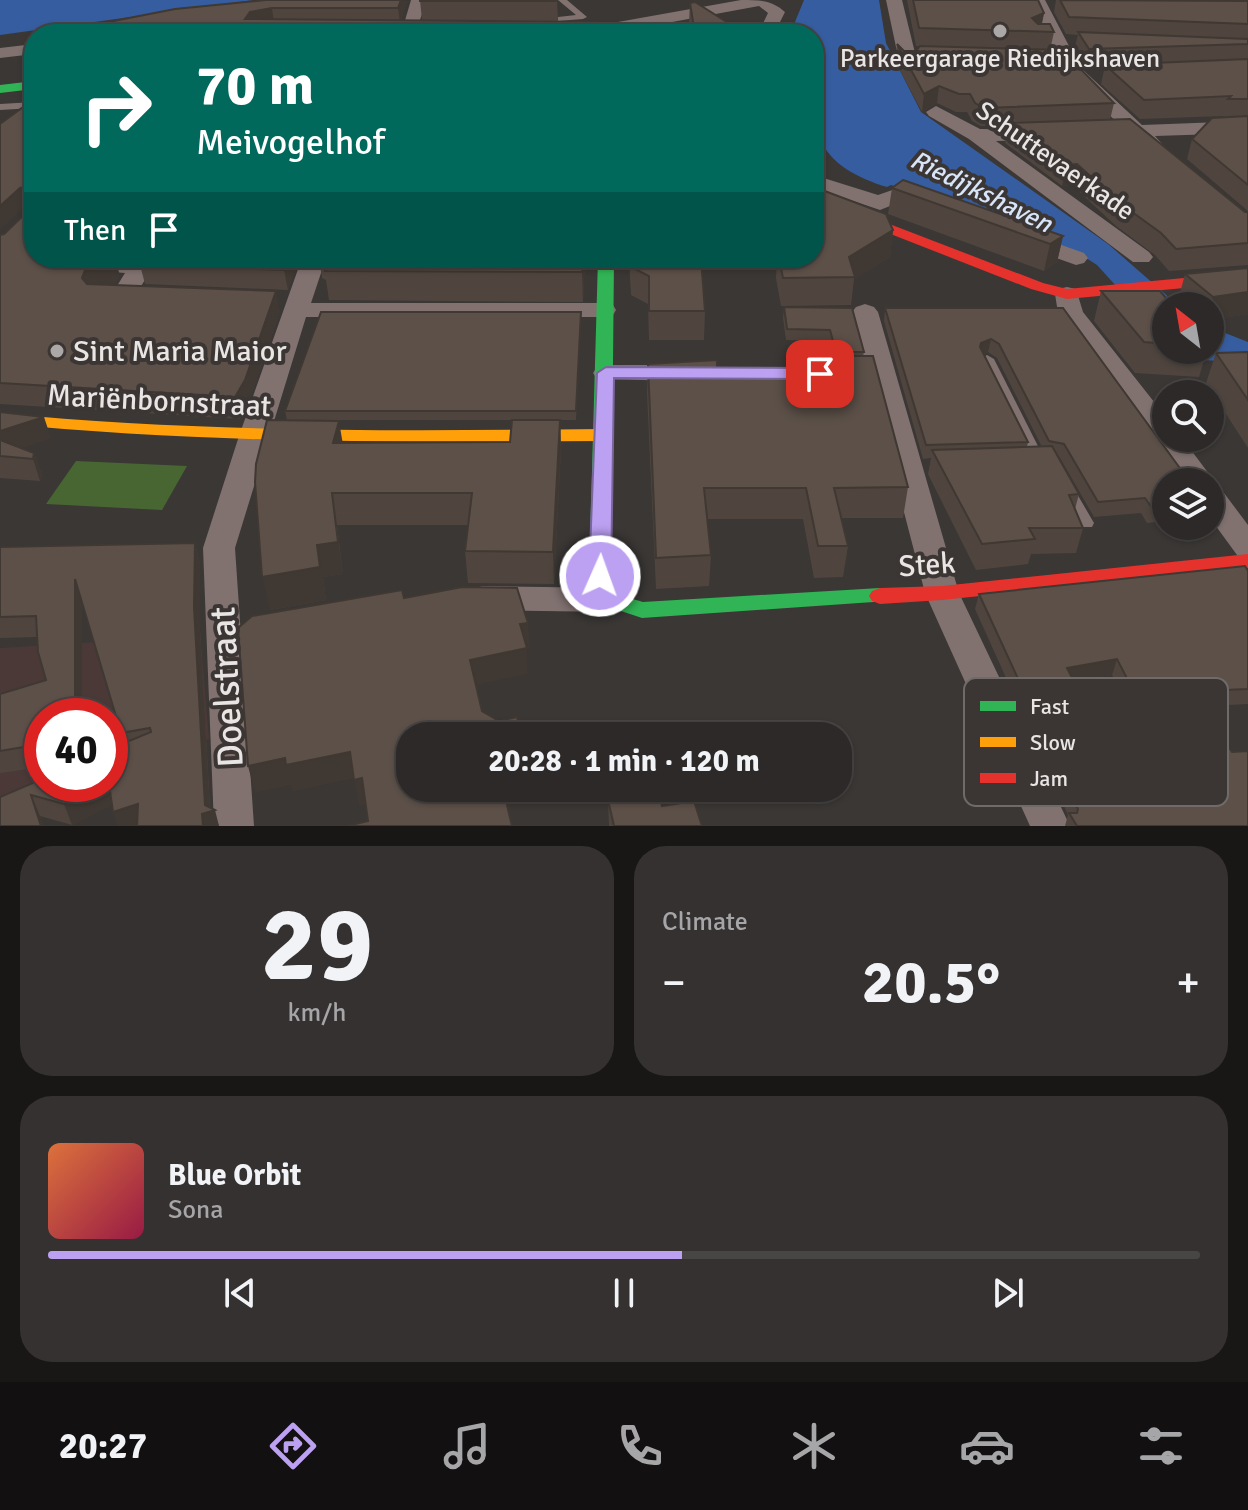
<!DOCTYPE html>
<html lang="en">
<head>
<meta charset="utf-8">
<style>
  body { margin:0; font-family:Signika,sans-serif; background:#343130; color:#f1f3f6; height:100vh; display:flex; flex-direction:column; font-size:30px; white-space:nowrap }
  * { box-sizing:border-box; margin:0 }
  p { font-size:26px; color:#a6a6a8 }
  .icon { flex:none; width:44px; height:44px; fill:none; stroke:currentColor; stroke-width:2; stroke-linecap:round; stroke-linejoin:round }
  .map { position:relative; height:826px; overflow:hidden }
  .details { display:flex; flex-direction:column; gap:20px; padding:20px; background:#181716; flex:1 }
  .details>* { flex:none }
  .guide { position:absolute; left:24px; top:24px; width:800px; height:244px; border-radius:32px; box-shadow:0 2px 6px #0004,0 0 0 2px #484545; background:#00695c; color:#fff; overflow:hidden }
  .needle { width:52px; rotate:329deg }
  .tools { position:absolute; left:1152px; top:292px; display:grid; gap:16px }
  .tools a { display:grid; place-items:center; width:72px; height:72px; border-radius:50%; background:#2c2928; box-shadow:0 2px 6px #0004,0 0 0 2px #484545; font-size:40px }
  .speed { position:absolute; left:24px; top:698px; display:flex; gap:16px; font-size:40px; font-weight:700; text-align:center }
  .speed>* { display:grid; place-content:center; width:104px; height:104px; border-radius:50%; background:#2c2928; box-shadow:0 2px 6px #0004,0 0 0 2px #484545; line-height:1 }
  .speed .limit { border:12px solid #d22; background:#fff; color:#111 }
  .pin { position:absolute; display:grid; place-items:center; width:68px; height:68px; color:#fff; margin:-34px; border-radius:16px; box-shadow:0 4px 12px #0006 }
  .me { position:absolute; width:88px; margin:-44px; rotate:2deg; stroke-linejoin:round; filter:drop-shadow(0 0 6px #0008) }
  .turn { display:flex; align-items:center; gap:28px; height:168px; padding:0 40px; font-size:36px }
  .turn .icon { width:104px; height:104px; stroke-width:2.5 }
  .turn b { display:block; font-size:56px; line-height:68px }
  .then { display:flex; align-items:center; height:76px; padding:0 40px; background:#0003; gap:16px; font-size:30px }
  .big { font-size:60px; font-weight:700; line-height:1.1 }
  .details .tile { flex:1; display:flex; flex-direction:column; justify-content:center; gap:12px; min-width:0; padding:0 28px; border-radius:32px; background:#343130 }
  .details .dial { align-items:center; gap:0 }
  .dial b { font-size:104px; line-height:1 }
  .song { display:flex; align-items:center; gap:24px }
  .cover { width:96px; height:96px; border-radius:12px; background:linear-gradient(135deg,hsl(20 70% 55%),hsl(340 70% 35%)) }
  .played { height:8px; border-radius:4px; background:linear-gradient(90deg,#bca0f2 55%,#484545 55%) }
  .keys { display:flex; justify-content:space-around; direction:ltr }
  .heat { display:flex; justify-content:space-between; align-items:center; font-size:44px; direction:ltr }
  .details .tiles { flex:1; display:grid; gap:20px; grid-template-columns:1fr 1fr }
  .tile:last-child { grid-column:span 2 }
  .trip { position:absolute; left:396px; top:722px; width:456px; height:80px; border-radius:32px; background:#2c2928; box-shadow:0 2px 6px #0004,0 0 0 2px #484545; font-weight:700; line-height:80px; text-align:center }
  .tab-bar { display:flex; height:128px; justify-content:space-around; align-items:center; background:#121010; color:#a6a6a8 }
  .tab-bar .icon { width:56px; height:56px }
  .tab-bar .active { color:#bca0f2 }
  .tab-bar b { font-size:36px; color:#f1f3f6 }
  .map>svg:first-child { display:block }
  .education { fill:#4b3938 }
  .green { fill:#486632 }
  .water { fill:#365d9f }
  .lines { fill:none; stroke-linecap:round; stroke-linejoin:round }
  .lane { fill:#817270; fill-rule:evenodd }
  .street { fill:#817270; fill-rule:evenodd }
  .fast { fill:#30b455; fill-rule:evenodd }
  .slow { fill:#ff9f0a; fill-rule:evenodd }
  .jam { fill:#e5322d; fill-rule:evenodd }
  .wall { fill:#4f453e; fill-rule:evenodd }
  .shaded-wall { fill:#403832 }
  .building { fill:#5c5048; stroke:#403832; stroke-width:2 }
  .route { fill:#bca0f2; stroke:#7a689d; stroke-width:2 }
  .poi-dot { fill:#aba8a7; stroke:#3b3634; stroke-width:3 }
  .labels { text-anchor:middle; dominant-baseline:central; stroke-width:8; stroke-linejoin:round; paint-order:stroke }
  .far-poi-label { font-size:26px; fill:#e8e5e4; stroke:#3b3634 }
  .far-street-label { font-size:26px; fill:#e8e5e4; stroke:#3b3634 }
  .far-water-label { font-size:26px; font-style:italic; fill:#d8e5f9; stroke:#3b3634 }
  .poi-label { font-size:30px; fill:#e8e5e4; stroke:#3b3634; text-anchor:start }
  .street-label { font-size:30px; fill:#e8e5e4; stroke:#3b3634 }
  .near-street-label { font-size:36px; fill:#e8e5e4; stroke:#3b3634 }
  .key { fill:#3b3634; stroke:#6f6b69; stroke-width:2 }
  .key-label { font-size:22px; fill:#e8e5e4 }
</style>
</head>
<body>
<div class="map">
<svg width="1248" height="826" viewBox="0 0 1248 826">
  <rect width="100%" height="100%" fill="#3a3735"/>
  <polygon class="education" points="200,631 209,739 131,763 110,763 110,716 42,716 42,784 0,806 0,648 97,642 98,639"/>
  <polygon class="green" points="76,461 187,466 162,510 46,504"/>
  <g class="water">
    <polygon points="0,0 254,0 0,35"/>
    <path d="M804 0H879L886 43 921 112 1108 244 1179 306 1128 299 1097 265 1083 256 891 185 887 187C797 159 814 112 814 34H790Z"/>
    <polygon points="1210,327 1248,342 1248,363 1204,360 1177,350 1210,350"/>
  </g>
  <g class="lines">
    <g class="lane">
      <polygon points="558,0 567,0 587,17 583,19 558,21 558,17 576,15"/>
      <polygon points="34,102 34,108 0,110 0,104"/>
      <polygon points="987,355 994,359 1046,462 1044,465 1039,467 1032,462 980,359"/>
      <polygon points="1068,485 1073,487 1094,523 1092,527 1080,527 1078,523 1060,490"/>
    </g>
    <g class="street">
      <polygon points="411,0 427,0 415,34 401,34"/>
      <path d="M741 0C759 0 772 0 785 12L774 34H758L768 13 759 6 607 34 550 32 558 27H590Z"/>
      <polygon points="886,0 902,0 917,61 914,65 908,66 899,61"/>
      <path d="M1029 0H1045L1080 67 1142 125 1248 121V133L1155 136 1163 145 1153 151C1140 148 1135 139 1121 135L1118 131 1122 127 1066 74Z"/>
      <polygon points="34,44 34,54 0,58 0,48"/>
      <polygon points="936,106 980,129 1050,130 1053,134 1050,138 1043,140 996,141 1149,252 1153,257 1149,262 1133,262 969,139 929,116 926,112"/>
      <polygon points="814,175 878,195 898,188 933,198 936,203 925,210 900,202 880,210 814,188"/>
      <polygon points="1025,232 1084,253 1088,258 1084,263 1076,265 1017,244 1014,239 1017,234"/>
      <polygon points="104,258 149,262 153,267 133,299 115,299 112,294 125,273 75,269 71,264 79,258"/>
      <polygon points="302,258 326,258 311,303 604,303 613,305 616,310 613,315 604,317 306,317 235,548 254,826 214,826 203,548 239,436"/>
      <polygon points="1067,287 1076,289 1083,312 1166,417 1166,438 1182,438 1215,482 1212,487 1221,489 1248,525 1248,558 1237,555 1210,518 1210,482 1184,482 1058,313 1055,294 1058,289"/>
      <polygon points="865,304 874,307 878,312 959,593 1070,826 1030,826 925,593 852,312 856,307"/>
      <polygon points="606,365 685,365 694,367 698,373 694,379 685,381 597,379 593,373 597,367"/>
      <polygon points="482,586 611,588 623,592 628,600 623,608 611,612 482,610 470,606 465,598 470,590"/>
    </g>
    <g class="fast">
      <polygon points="34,81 34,89 0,93 0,85"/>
      <polygon points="598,258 614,258 611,576 619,595 643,602 880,588 888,591 891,596 888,601 642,618 603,605 589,576"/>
    </g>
    <path class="slow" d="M0 413C201 433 402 431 604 429L613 435 604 441C402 442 201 444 0 423Z"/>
    <g class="jam">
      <polygon points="814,195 1043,283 1067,289 1248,272 1248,282 1067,299 1031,289 814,204"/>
      <polygon points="1248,554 1248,568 942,600 880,604 872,601 869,596 872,591 880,588 942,586"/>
    </g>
  </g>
  <g class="wall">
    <polygon points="420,0 557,0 558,21 594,22 594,34 72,34 88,29 88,26 175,9 407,1 401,20 422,20"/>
    <polygon points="907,0 1038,0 1044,13 1042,24 1054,32 1050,50 916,46"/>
    <polygon points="1056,0 1248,0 1248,211 1187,159 1192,139 1224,116 1140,119 1101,84 1105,66 1085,67 1074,50 1078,35 1066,34 1054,12"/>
    <polygon points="690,3 742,34 691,34 689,22"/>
    <polygon points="897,44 904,51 1114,103 1110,120 1245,212 1248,212 1248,265 1169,271 1155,255 1116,226 1072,185 1062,186 1005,143 1008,125 981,126 972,121 967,112 956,112 937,103 922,112 895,61"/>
    <polygon points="34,99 34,258 120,276 114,284 111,285 280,311 249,401 240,419 0,404 0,235 4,234 30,209 31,205 25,206"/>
    <polygon points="814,187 893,230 890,257 854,279 851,305 781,306 776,278 777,258 814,258"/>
    <polygon points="892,188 1063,236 1057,262 1044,271 888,214"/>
    <polygon points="131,258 299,258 288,290 145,284 140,265 144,259"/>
    <polygon points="319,258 585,258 583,302 329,300 326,280 322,278"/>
    <polygon points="629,258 701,258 705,311 704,340 649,340 648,304 631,295"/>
    <polygon points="1248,268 1248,314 1210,320 1210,306 1190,306 1179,297 1185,274"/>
    <polygon points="1101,291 1166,306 1166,350 1207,350 1199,377 1135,373 1094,321"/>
    <polygon points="784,307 852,308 864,352 863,356 908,487 903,518 841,518 848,546 843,577 814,578 803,519 707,519 711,555 709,586 656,589 647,393 648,364 717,368 842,368 843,363 835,363 829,341 786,340 783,318"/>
    <path d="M885 308H1063L1166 482V521L1147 523 1141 513 1094 517 1060 458H1059L1079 494 1075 509 1083 528 1076 553 1031 554 1028 564 976 570 928 474 931 458 923 459 884 321ZM988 352 997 358 1042 447H1027L1028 442 984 354Z"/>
    <polygon points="581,320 576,420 560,420 561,450 554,584 468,583 465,551 468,525 337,525 343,574 323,577 326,600 270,610 343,443 510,442 522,420 287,420 285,411"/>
    <polygon points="1248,352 1248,448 1206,383 1216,353"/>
    <polygon points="0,412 51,438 21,448 34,453 42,475 40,481 0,478"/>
    <polygon points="195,543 200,564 200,628 210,807 219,826 118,826 113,812 112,805 72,825 40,816 43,826 0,826 0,797 125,748 82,603 42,716 42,767 0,773 0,694 46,680 37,637 0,638 0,547"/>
    <polygon points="1248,571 1248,704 1130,710 1112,675 1074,681 1103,737 1135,743 1248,826 1065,826 1068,815 975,609 979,594"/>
    <polygon points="608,800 662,806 702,826 609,826"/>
  </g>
  <g class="shaded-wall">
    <polygon points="401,0 407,1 400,23 398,8"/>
    <polygon points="272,8 274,23 245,19 250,12"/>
    <polygon points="1044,13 1040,30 1032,18"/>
    <polygon points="594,22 594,34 585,34"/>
    <polygon points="939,86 937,103 922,112 924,94"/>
    <polygon points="1077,164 1072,185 1062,186 1067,165"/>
    <polygon points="28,186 33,204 25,206 0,230 0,206 20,188"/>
    <polygon points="893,230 890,257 854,279 849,257"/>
    <polygon points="1063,236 1057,262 1044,271 1050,244"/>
    <polygon points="113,258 115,258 120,276 114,284 90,289 82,278 85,270"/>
    <polygon points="289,258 299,258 288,290 284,270"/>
    <polygon points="583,258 585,258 583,302 582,272"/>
    <polygon points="276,291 280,311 249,401 240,419 235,397"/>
    <polygon points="1248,292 1248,314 1210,320 1210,308 1213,297"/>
    <polygon points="991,339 988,352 979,356 981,343"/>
    <polygon points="44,417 51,438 0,456 0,431"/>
    <polygon points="560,420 561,450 554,584 553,552"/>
    <polygon points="339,421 344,451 333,443"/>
    <polygon points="34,453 42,475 40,481 33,459"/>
    <polygon points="332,493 343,574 323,577 326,600 270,610 262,577"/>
    <polygon points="195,543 200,564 200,628 210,811 215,810 219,826 203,826 202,814 205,805 194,607"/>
    <polygon points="75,579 82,600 82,716 75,716"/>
    <polygon points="528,623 530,649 527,650 528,674 472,686 470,660 520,624"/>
    <polygon points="1117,659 1112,675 1062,683 1067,668"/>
    <polygon points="350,752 355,778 292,792 291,785 255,793 248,766 285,758"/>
    <polygon points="362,778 366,805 359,806 354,780"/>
    <polygon points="104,784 110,784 117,803 72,825 64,804"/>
    <polygon points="502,788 529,788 529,795 516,797 505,814"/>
    <polygon points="31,795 40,816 43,826 41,826"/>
    <polygon points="138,804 143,826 118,826 113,812"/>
  </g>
  <g class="building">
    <polygon points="266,0 401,0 398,8 272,8 250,12 245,19 594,22 585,34 72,34 90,29 88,26 175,9"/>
    <rect x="420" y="0" width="137" height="1"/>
    <polygon points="913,0 1038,0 1044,13 1032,18 1038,24 1050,24 1054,32 919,28"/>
    <polygon points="1060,0 1248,1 1248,24 1069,17"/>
    <polygon points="695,2 741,31 742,34 695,34 690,3"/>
    <polygon points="1078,32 1248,39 1248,44 1089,49"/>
    <polygon points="897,44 904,51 916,51 920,46 1062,50 1114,103 984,108 975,103 970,94 959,94 939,86 924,94"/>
    <polygon points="1248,59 1248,99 1228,99 1231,96 1144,100 1105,65"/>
    <polygon points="34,99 34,258 113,258 109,265 85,270 82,278 87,284 276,291 245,380 235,397 0,383 0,235 4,234 30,209 32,188 28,186 20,188 0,206 0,124"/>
    <polygon points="1248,116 1248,185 1192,139 1212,118"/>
    <polygon points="1130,119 1245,212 1248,212 1248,243 1176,249 1161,233 1121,204 1077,164 1067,165 1008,123"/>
    <polygon points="903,180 1063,236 1050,244 892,188"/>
    <polygon points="814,187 886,214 893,230 849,257 855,277 783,278 779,258 814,258 814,227 821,220 814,218"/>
    <polygon points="145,258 289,258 284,270 140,265"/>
    <polygon points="329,258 583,258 582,272 325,271"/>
    <polygon points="631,258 701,258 705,311 649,311 649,276 631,267"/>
    <polygon points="1248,268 1248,292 1213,297 1185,274"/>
    <polygon points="1101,291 1160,291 1173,306 1166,306 1166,344 1144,342"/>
    <polygon points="784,307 852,308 864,352 836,352 830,330 787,329"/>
    <polygon points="885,308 1063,308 1190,482 1166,482 1166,507 1152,508 1145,498 1098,502 1064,444 1049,441 999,344 991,339 981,343 980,347 1028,442 926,445"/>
    <polygon points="321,312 581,312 576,411 285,411"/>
    <polygon points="1248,352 1248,400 1216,353"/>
    <polygon points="844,356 873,356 908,487 834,488 848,546 818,546 806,488 704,488 711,555 656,558 648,364 717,360 717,368 847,368"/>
    <polygon points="0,412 44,417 0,431"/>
    <polygon points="267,420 339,421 333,443 510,442 512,420 560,420 553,552 465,551 472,493 332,493 338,542 317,545 320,567 262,577 255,482 256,464"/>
    <polygon points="0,440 34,453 33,459 0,456"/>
    <polygon points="1052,446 1079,494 1069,495 1083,528 1029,528 1035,539 982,544 932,450"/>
    <polygon points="195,543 194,607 205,805 215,810 202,814 203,826 137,826 138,804 113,812 109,784 110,753 125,748 124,743 151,732 150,728 121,733 75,579 75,716 42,716 42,744 0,751 0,694 46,680 38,652 36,616 0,617 0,547"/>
    <polygon points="1245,566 1248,571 1248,689 1135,694 1117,659 1067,668 1103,737 1131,735 1135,743 1197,740 1198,743 1226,743 1232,752 1248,751 1248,826 1077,826 1069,813 1077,813 1078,809 979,594"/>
    <polygon points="462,587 517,588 528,623 520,624 527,648 470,660 482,711 499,721 517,717 522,736 410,736 410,788 503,788 512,826 347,826 368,821 362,778 354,780 350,752 286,765 285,758 248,766 238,628 252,616 402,590 404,598"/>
    <polygon points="42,779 42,784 104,784 64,804 31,795 41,826 0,826 0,797"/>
    <polygon points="659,793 662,806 694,801 702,826 614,826 608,800"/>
  </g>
  <polygon class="route" points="606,367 820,368 829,374 820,379 614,378 611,576 608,581 592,581 589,576 597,373"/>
  <g class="poi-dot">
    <circle cx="1000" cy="31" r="8"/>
    <circle cx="57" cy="351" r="8"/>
  </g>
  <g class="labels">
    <g class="far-poi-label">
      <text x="1000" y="59">Parkeergarage Riedijkshaven</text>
    </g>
    <g class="far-street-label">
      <text transform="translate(1055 161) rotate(35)">Schuttevaerkade</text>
    </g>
    <g class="far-water-label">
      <text transform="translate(981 192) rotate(26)">Riedijkshaven</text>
    </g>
    <g class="poi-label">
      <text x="73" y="351">Sint Maria Maior</text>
    </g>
    <g class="street-label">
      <text transform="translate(159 401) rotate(3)">Mariënbornstraat</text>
      <text transform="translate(927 565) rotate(-4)">Stek</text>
    </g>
    <g class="near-street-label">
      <text transform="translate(227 687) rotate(-93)">Doelstraat</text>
    </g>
  </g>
  <rect x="964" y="678" width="264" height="128" rx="12" class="key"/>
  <rect x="980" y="701" width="36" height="10" fill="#30b455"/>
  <rect x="980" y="737" width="36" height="10" fill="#ff9f0a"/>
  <rect x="980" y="773" width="36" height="10" fill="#e5322d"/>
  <g class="key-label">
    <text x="1030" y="714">Fast</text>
    <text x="1030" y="750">Slow</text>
    <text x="1030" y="786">Jam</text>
  </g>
</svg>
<div class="tools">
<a><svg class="needle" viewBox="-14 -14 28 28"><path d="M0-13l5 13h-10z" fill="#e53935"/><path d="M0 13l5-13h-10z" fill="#a6a6a8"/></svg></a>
<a><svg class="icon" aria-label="search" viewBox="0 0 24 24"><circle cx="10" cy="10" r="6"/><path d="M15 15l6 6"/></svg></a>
<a><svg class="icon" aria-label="layers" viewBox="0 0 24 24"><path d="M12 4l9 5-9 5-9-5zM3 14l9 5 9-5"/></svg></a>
</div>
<div class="speed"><div class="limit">40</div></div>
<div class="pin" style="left:820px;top:374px;background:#d93025"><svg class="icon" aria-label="arrive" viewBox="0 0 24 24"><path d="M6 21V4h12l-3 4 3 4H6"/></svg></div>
<svg class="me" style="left:600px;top:576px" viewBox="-20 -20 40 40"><circle r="17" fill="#bca0f2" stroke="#fff" stroke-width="3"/><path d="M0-11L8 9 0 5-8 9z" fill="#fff"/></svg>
<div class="trip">20:28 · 1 min · 120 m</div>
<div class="guide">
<div class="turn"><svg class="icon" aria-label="right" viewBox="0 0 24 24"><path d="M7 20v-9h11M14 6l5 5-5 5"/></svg><div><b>70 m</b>Meivogelhof</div></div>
<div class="then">Then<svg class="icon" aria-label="arrive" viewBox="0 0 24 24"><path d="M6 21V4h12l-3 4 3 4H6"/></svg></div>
</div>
</div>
<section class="details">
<div class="tiles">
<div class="tile dial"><b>29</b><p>km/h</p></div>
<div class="tile"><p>Climate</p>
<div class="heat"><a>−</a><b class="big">20.5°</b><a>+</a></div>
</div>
<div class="tile">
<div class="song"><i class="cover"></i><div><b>Blue Orbit</b><p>Sona</p></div></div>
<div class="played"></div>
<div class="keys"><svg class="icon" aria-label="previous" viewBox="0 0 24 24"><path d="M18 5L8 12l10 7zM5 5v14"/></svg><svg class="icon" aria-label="pause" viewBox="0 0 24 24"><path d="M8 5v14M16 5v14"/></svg><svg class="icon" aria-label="next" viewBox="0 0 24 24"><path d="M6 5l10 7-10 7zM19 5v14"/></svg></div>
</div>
</div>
</section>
<nav class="tab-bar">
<b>20:27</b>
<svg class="icon active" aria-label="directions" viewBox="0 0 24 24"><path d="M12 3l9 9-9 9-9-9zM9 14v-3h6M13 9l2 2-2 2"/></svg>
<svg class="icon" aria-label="music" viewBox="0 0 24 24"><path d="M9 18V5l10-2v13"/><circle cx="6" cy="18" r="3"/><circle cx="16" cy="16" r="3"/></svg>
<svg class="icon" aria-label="phone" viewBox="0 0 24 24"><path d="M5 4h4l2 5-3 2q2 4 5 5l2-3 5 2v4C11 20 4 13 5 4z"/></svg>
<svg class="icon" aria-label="climate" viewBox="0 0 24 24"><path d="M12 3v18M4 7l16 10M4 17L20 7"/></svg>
<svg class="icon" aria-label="car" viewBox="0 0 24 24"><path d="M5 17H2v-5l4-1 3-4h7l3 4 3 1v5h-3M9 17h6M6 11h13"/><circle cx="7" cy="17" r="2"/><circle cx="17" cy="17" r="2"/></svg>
<svg class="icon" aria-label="filters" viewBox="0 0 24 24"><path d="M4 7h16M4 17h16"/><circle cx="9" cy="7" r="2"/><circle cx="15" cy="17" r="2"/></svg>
</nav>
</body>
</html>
